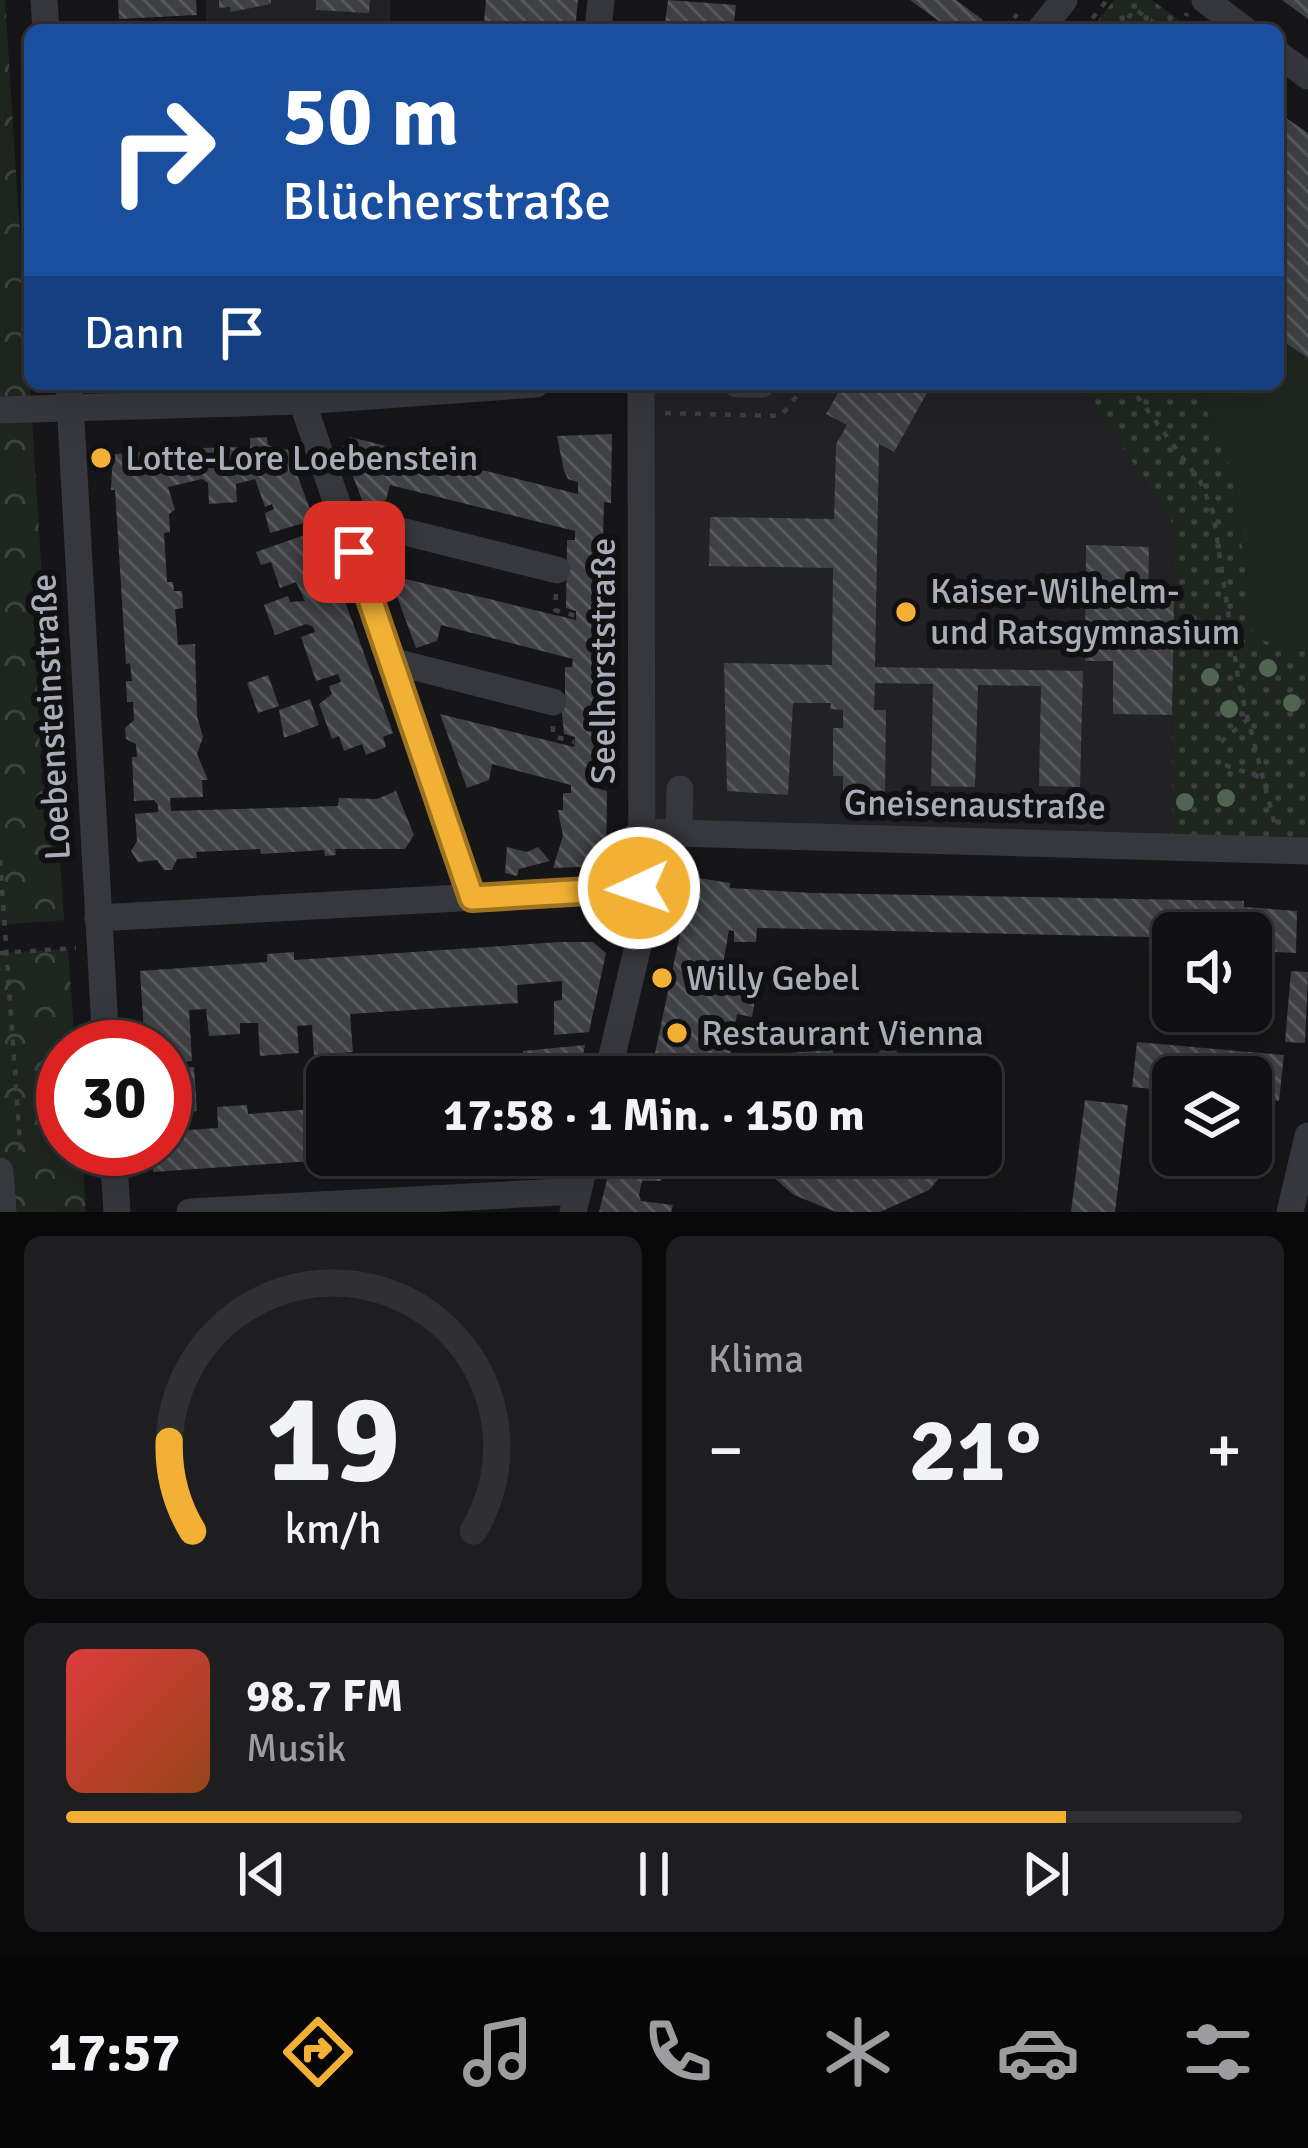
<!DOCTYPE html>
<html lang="de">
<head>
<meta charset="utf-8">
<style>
  body { margin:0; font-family:Signika,sans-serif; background:#1e1e20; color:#f1f3f6; height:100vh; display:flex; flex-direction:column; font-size:45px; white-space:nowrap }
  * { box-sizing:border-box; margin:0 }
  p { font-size:39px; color:#9c9d9f }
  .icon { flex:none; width:66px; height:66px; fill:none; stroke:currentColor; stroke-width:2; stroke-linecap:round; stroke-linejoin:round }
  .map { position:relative; height:1212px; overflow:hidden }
  .details { display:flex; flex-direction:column; gap:24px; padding:24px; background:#09090a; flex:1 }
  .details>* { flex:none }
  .hud { position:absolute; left:24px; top:24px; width:1260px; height:366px; border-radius:18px; box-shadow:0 12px 48px #0002,0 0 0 3px #303032; background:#1a4fa0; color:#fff; overflow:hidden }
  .tools { position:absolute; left:1152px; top:912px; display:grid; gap:24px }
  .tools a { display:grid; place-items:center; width:120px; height:120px; border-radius:18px; background:#101012; box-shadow:0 12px 48px #0002,0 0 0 3px #303032; font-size:60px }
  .speed { position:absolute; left:36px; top:1020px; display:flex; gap:24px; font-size:60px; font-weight:700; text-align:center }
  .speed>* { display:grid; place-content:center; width:156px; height:156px; border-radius:50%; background:#101012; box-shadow:0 12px 48px #0002,0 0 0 3px #303032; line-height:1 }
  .speed .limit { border:18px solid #d22; background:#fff; color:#111 }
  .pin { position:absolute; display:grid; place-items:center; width:102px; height:102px; color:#fff; margin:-51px; border-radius:24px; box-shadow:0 6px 18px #0006 }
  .me { position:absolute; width:132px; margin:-66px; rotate:267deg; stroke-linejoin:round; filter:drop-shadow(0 0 9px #0008) }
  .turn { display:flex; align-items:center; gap:42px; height:252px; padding:0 60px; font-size:54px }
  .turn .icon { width:156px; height:156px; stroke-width:2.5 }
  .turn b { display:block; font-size:84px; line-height:102px }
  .then { display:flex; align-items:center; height:114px; padding:0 60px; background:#0003; gap:24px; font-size:45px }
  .big { font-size:90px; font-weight:800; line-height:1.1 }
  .details .tile { flex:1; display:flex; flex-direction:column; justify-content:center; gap:18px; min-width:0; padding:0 42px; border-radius:18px; background:#1e1e20 }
  .details .dial { align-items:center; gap:0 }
  .dial svg { height:312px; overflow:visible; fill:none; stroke:#303032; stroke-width:7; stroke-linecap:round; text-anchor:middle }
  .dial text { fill:#f1f3f6; stroke:none }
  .song { display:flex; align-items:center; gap:36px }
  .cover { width:144px; height:144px; border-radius:18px; background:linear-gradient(135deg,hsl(0 70% 55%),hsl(20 70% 35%)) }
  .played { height:12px; border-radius:6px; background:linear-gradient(90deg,#f2b134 85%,#303032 85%) }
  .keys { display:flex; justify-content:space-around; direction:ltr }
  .heat { display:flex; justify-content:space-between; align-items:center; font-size:66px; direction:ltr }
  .details .tiles { flex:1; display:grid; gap:24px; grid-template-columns:1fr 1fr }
  .tile:last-child { grid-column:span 2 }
  .trip { position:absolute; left:306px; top:1056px; width:696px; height:120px; border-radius:18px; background:#101012; box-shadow:0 12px 48px #0002,0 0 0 3px #303032; font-weight:800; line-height:120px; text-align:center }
  .tabs { display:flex; height:192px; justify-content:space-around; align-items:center; background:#060607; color:#9c9d9f }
  .tabs .icon { width:84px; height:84px }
  .tabs .current { color:#f2b134 }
  .tabs b { font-size:54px; color:#f1f3f6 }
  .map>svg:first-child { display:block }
  .built { fill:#222225 }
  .green { fill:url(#green-dots) }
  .forest { fill:url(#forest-crowns) }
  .pitch { fill:#1e261f }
  .building { fill:url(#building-back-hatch) }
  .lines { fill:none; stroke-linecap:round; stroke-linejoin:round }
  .path { stroke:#3d3f44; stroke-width:4.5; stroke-dasharray:6 9; stroke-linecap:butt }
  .minor { stroke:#37383d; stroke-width:27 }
  .tree { fill:#506452 }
  .route-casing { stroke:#9d7322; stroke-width:30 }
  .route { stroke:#f2b134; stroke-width:21 }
  .poi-dot { fill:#f2b134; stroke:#111113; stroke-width:4.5 }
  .labels { text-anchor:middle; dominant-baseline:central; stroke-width:12; stroke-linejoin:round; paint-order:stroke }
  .poi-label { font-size:36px; fill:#a8adb8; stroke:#111113; text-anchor:start }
  .street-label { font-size:36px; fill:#a8adb8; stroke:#111113 }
</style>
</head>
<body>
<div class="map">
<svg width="1308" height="1212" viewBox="0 0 1308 1212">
  <defs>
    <pattern id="green-dots" width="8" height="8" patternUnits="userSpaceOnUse" patternTransform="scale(3)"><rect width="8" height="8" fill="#1e261f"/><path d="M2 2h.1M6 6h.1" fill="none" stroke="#3c433d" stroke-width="1.8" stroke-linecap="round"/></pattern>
    <pattern id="forest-crowns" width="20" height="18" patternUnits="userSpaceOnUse" patternTransform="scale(3)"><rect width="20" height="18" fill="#1e261f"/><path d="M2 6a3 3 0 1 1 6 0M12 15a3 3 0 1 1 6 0" fill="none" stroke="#3c433d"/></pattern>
    <pattern id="building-back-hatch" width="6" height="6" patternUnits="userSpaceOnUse" patternTransform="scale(3)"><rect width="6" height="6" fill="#404145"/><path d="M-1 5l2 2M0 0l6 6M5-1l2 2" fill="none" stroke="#595a5e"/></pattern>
  </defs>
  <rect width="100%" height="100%" fill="#161618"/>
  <g class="built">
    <rect x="206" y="0" width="184" height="30"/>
    <polygon points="641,384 1081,384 1173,524 1172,845 639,832"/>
  </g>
  <g class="green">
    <polygon points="1114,0 1152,0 1193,30 1091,30"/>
    <polygon points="1081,384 1196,384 1234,476 1253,637 1308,652 1308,851 1172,845 1173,524"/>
  </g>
  <g class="forest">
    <polygon points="0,0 5,0 64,920 0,925"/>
    <polygon points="68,949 75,1047 63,1047 63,1149 82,1149 86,1212 0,1212 0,953"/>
  </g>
  <polygon class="pitch" points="1278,338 1308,358 1308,652 1253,638 1234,476 1196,384 1278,384"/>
  <g class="building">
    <polygon points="118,0 196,0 197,15 119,19"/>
    <polygon points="219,0 271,0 271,4 230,12 230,7 219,8"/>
    <polygon points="316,0 370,0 369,13 316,10"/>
    <polygon points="486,0 578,0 575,30 484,21"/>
    <polygon points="668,0 736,5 733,30 664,30"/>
    <polygon points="910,0 956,0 983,20 976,30 951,30"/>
    <polygon points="1282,0 1308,0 1308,19"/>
    <polygon points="1280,114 1308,133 1308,358 1278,338"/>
    <polygon points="843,384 932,384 894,452 879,444 875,667 1083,671 1080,787 1039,786 1041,686 978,685 975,787 931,786 933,684 875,683 874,710 886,710 885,794 843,794 843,776 833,776 833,728 843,728 843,710 830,709 831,703 793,703 788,795 727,791 724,663 832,665 833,568 709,566 710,517 834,519 836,444 847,425 826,414"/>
    <polygon points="612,434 611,503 604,502 603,537 611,539 609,630 602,629 601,663 609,665 608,757 601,755 599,789 607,791 606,866 553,868 563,836 558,810 563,810 563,793 571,793 571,785 492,764 489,780 467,788 440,714 574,747 575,737 564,734 560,695 565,695 565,667 572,667 573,659 441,625 437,641 416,648 389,575 576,620 576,611 566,608 567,540 575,540 575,531 390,485 386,500 365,508 342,447 350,437 578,494 578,482 568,479 564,471 557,436"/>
    <polygon points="267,437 268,445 288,450 314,520 270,533 265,513 274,509 272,504 265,507 255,479 236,484 237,502 209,504 208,483 202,479 168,487 175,510 169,514 170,532 164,533 167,582 173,582 174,591 182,591 183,608 175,609 178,645 195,644 197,716 203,737 197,754 208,780 202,780 203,797 170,798 171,811 338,806 339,798 377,799 396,791 414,835 405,849 335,849 336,855 325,856 324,850 261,854 260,849 196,852 197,858 177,859 172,870 164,870 157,860 138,862 131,851 137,841 135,814 158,812 158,805 154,800 134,801 132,757 137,757 136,744 126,739 125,728 134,720 133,702 127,702 126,681 132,681 130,663 126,664 115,490 111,490 113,454 166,451 167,457 201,458 200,448 250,447 250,438"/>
    <polygon points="319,530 393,733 383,737 386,747 366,755 362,744 344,751 339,736 332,739 319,704 332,694 329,686 341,682 338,674 316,681 301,637 315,632 313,627 306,624 275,635 264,605 288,596 290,602 305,601 296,582 280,588 271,562 261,565 256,552"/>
    <polygon points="1086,545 1149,547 1148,601 1174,601 1172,715 1113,714 1113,661 1085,661"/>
    <polygon points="268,675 279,706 258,713 247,683"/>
    <polygon points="310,699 319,725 284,738 279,710"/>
    <polygon points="507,847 527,852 538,847 550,861 519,869 517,876 505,873"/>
    <polygon points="692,877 730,883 730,888 812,893 1244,901 1244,907 1297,911 1296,953 1251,951 1251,933 1149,937 757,928 756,942 734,942 734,931 729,930 719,987 756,995 752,1017 737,1014 730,1057 833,1050 833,1055 857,1054 862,1077 650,1077"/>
    <polygon points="560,942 593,942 606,953 589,1032 554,1035 554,1001 562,1000 562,981 517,985 518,1003 350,1014 353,1052 314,1055 312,1025 297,1026 299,1053 260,1056 258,1023 240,1023 240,1034 209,1036 206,1009 189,1010 192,1061 165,1063 165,1047 145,1047 140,971 267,962 267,954 294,952 294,960"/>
    <polygon points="1291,971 1308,972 1305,1043 1285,1042"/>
    <polygon points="1137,1042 1284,1055 1279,1101 1251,1098 1251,1077 1173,1077 1173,1091 1132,1087"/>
    <polygon points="585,1045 578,1077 514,1077 513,1064 523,1063 523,1051"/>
    <polygon points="194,1067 197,1111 187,1112 189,1130 218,1128 217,1107 247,1105 248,1114 327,1108 327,1155 355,1158 153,1172 152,1149 165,1149 165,1069"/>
    <polygon points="1085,1100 1128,1105 1115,1212 1071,1212"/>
    <polygon points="613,1155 668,1155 661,1181 642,1181 639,1195 641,1201 673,1205 671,1212 599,1212"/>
    <polygon points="798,1155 812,1155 828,1165 831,1158 847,1160 846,1170 858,1171 886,1166 888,1155 959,1155 929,1190 880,1212 836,1212 794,1195 772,1176"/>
  </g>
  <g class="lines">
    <g class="path">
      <polyline points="1005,30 1017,14"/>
      <polyline points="1083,30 1107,0"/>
      <polyline points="1119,30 1135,9 1163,30"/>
      <polyline points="1180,30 1187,13"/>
      <polyline points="1128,384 1200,481 1213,512 1239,684 1275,825"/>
      <polyline points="665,413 781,416 806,384"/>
      <polyline points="556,594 555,610 576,616"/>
      <polyline points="553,726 553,736 574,742"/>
      <polyline points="1221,742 1249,718"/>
      <polyline points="1225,765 1265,779"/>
      <polyline points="0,860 21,1158"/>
      <polyline points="0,953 76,948"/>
    </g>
    <g class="minor">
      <polyline points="44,0 46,30"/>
      <polyline points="1205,0 1245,30"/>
      <polyline points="598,30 601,0"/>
      <polyline points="1040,30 1064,0"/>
      <polyline points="1278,54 1308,76"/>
      <polyline points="69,384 106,1047"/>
      <polyline points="737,384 762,384"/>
      <polyline points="302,401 472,898"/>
      <polyline points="0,410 302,401 536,384"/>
      <polyline points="341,516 557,570"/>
      <polyline points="391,661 553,702"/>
      <polyline points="639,832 1308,851"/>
      <polyline points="679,833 680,789"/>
      <polyline points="98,918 639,888"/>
      <polyline points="888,1062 890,1077"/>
      <polyline points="607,1077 642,929 641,384"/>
      <polyline points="113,1149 117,1212"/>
      <polyline points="0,1171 3,1212"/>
      <polyline points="190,1212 578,1191"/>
      <polyline points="573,1212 587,1155"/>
      <polyline points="1290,1212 1308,1136"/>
    </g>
  </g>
  <g class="tree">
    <circle cx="1268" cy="668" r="9"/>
    <circle cx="1210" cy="677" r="9"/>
    <circle cx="1292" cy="703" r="9"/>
    <circle cx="1229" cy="709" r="9"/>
    <circle cx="1226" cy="798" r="9"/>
    <circle cx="1185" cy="802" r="9"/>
  </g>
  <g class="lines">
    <g class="route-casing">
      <polyline id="route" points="354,552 472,898 639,888"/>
    </g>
    <use href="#route" class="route"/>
  </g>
  <g class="poi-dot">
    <circle cx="101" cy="458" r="12"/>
    <circle cx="906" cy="612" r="12"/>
    <circle cx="662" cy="978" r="12"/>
    <circle cx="677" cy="1033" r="12"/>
  </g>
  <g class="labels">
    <g class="poi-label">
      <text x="125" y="458">Lotte-Lore Loebenstein</text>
      <text x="930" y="591">Kaiser-Wilhelm-<tspan x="930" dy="41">und Ratsgymnasium</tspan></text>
      <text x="686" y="978">Willy Gebel</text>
      <text x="701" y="1033">Restaurant Vienna</text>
    </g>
    <g class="street-label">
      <text transform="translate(603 661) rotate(-90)">Seelhorststraße</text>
      <text transform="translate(51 717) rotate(-93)">Loebensteinstraße</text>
      <text transform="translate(975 805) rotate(1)">Gneisenaustraße</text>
    </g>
  </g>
</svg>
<div class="tools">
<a><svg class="icon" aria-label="sound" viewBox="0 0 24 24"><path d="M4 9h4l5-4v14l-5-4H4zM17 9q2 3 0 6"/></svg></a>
<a><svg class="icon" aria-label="layers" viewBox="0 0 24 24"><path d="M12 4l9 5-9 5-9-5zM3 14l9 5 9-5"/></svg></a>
</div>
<div class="speed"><div class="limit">30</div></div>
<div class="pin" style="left:354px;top:552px;background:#d93025"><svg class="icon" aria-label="arrive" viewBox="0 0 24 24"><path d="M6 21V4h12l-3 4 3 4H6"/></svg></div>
<svg class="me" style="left:639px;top:888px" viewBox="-20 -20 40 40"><circle r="17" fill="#f2b134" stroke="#fff" stroke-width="3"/><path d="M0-11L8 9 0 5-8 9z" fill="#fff"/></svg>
<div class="trip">17:58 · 1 Min. · 150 m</div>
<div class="hud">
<div class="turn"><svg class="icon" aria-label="right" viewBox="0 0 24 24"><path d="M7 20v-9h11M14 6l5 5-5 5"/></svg><div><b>50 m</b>Blücherstraße</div></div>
<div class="then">Dann<svg class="icon" aria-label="arrive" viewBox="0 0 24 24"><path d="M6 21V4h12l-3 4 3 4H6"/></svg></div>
</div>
</div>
<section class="details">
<div class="tiles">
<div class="tile dial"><svg viewBox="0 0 100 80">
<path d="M14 69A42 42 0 1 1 86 69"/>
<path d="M14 69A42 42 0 0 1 8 46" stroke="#f2b134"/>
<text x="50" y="56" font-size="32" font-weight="700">19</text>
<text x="50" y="72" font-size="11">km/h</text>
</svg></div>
<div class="tile"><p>Klima</p>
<div class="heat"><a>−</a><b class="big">21°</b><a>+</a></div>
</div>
<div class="tile">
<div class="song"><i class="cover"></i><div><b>98.7 FM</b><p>Musik</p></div></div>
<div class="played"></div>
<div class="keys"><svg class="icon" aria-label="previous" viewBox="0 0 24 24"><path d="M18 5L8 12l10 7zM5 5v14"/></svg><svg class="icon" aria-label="pause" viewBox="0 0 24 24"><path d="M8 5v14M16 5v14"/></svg><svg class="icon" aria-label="next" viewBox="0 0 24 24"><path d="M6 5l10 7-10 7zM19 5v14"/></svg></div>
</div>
</div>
</section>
<nav class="tabs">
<b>17:57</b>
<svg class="icon current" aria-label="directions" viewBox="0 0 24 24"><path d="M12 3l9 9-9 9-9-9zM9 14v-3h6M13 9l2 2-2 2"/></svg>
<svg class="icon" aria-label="music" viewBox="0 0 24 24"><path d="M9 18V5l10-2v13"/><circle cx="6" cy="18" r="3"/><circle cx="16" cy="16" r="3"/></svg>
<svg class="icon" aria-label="phone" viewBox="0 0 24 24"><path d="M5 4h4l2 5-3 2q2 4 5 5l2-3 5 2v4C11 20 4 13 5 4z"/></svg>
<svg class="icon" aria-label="climate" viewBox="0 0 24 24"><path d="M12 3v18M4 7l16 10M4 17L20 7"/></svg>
<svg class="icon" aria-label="car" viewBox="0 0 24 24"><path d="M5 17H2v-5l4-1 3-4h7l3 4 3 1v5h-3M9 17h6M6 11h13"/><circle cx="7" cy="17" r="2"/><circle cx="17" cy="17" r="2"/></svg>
<svg class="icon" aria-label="filters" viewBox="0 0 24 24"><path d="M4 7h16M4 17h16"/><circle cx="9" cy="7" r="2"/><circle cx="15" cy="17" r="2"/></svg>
</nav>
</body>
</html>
